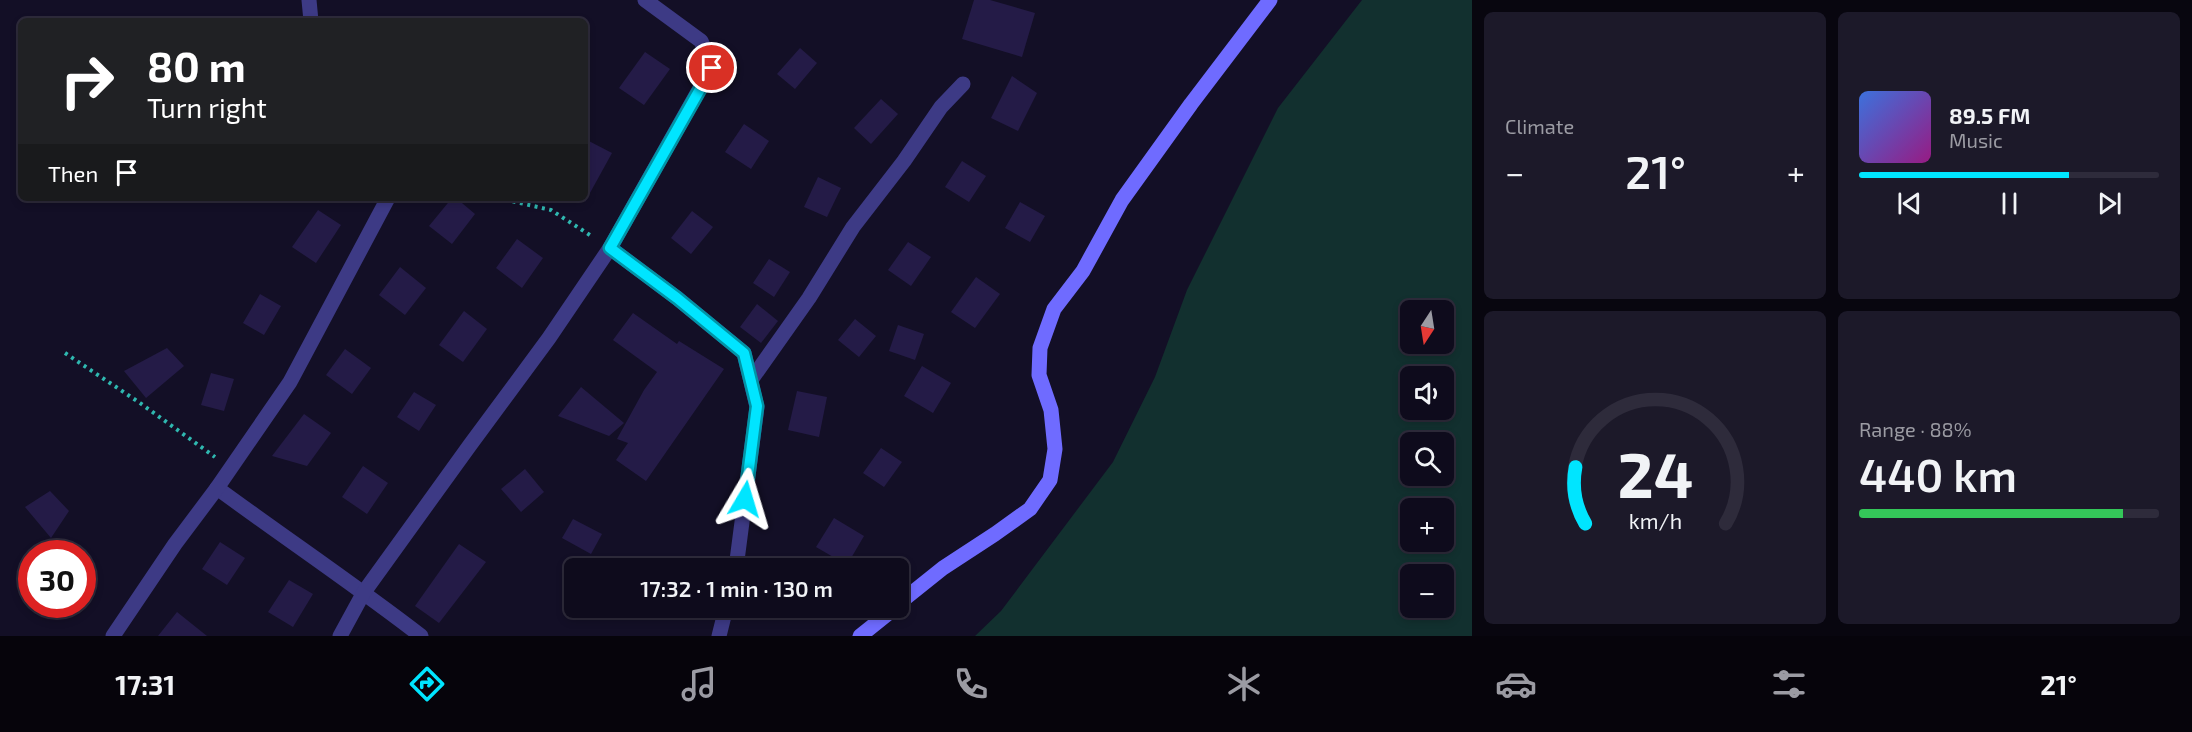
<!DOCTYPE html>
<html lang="en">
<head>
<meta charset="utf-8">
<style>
  body { margin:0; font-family:"Exo 2",sans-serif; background:#1c1929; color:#f1f3f6; height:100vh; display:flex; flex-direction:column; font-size:22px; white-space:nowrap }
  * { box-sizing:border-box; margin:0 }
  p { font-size:20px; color:#9b9ba3 }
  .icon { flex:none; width:33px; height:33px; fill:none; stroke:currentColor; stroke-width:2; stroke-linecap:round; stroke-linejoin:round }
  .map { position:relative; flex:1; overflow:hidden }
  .panel { display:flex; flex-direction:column; gap:12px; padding:12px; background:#08060f; width:720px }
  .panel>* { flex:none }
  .banner { position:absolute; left:18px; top:18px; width:570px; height:183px; border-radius:9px; box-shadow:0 3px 9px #0003,0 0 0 2px #2e2b3b; background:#202124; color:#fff; overflow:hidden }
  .needle { width:39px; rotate:192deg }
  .controls { position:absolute; left:1400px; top:300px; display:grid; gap:12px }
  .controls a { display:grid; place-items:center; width:54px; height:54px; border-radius:9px; background:#0e0b1c; box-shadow:0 3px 9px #0003,0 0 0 2px #2e2b3b; font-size:30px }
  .speed { position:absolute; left:18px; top:540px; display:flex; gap:12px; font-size:30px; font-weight:700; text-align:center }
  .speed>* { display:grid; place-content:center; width:78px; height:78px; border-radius:50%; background:#0e0b1c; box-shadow:0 3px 9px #0003,0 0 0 2px #2e2b3b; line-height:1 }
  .speed .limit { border:9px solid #d22; background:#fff; color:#111 }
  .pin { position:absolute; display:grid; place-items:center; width:51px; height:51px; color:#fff; margin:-26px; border:3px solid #fff; border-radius:50%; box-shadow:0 2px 6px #0007 }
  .me { position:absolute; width:66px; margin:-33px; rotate:7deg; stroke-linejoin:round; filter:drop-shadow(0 0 4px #0008) }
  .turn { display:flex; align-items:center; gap:21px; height:126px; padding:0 30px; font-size:27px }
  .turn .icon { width:78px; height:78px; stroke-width:2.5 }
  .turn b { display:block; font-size:42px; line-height:51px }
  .then { display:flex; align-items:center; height:57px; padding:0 30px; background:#0003; gap:12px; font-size:22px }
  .big { font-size:45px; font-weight:600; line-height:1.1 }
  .panel .widget { flex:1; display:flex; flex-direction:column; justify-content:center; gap:9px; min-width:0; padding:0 21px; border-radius:9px; background:#1c1929 }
  .panel .dial { align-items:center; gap:0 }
  .dial svg { height:156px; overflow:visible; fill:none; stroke:#2e2b3b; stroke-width:7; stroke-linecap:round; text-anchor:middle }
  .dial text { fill:#f1f3f6; stroke:none }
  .song { display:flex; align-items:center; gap:18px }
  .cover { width:72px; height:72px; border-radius:9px; background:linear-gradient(135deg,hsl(220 70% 55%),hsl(310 70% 35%)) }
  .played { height:6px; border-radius:3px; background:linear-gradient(90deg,#00e5ff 70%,#2e2b3b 70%) }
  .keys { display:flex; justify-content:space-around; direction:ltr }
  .heat { display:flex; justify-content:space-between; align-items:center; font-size:33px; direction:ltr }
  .charge { height:9px; border-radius:4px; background:linear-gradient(90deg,#34c759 88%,#2e2b3b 0) }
  .panel .tiles { flex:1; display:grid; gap:12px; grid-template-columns:repeat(2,1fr) }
  .trip { position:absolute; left:564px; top:558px; width:345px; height:60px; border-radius:9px; background:#0e0b1c; box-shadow:0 3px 9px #0003,0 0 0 2px #2e2b3b; font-weight:600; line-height:60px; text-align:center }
  .menu { display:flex; height:96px; justify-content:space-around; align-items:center; background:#06040b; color:#9b9ba3 }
  .menu .icon { width:42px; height:42px }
  .menu .active { color:#00e5ff }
  .menu b { font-size:27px; color:#f1f3f6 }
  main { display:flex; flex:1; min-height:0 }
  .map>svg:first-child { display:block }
  .green { fill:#12302f; fill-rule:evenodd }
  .building { fill:#241b47 }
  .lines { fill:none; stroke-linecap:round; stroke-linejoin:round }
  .path { stroke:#2fb8b0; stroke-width:4; stroke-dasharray:3 4.5; stroke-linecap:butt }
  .minor { stroke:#3d3a85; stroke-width:15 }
  .secondary { stroke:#6f6bff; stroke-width:15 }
  .route-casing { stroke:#0095a6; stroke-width:15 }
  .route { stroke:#00e5ff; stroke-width:10 }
</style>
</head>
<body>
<main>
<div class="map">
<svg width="1472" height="636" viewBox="0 0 1472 636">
  <rect width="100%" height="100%" fill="#130f26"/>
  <path class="green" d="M1362 0H1472V636H975L1001 611 1113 462 1155 377 1187 290 1278 108ZM1410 310H1443V344H1410ZM1410 376H1443V410H1410ZM1410 442H1443V476H1410ZM1410 508H1443V542H1410ZM1443 574V608H1410V574Z"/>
  <g class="building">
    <polygon points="974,0 990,0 1035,13 1022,57 962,39"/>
    <polygon points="800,48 817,63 795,89 777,74"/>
    <polygon points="645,52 670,69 644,105 619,88"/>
    <polygon points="1012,76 1037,93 1018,131 991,118"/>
    <polygon points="881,99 898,114 871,144 854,128"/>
    <polygon points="744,124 769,141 751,169 725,152"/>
    <polygon points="585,139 612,153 585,202"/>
    <polygon points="962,161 986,176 969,202 945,187"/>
    <polygon points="818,177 841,188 827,217 804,207"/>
    <polygon points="452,198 456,198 475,214 452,244 429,226"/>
    <polygon points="1020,202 1045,216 1030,242 1005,228"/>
    <polygon points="318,210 341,225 316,263 292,247"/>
    <polygon points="692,211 713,227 691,254 671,238"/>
    <polygon points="517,239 543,258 522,288 496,268"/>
    <polygon points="908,242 931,257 911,286 888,270"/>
    <polygon points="769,259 790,272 774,297 753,283"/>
    <polygon points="400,267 426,288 405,315 379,295"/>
    <polygon points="976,277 1000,294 975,328 951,312"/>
    <polygon points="260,294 281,306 264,335 243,323"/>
    <polygon points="757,304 778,321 761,343 740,327"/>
    <polygon points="464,311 487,329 463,362 439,345"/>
    <polygon points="633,313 677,344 679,341 724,369 646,481 616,460 628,443 617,439 644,390 657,372 613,340"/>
    <polygon points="855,319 876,336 859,357 838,340"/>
    <polygon points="898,325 924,334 915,360 889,351"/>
    <polygon points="167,348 184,366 146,398 124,371"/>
    <polygon points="345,349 371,368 352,394 326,375"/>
    <polygon points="922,366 951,383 933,413 904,396"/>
    <polygon points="211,373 234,379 224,411 201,405"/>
    <polygon points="581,387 624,423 609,436 558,416"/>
    <polygon points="797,391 827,397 819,437 788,430"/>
    <polygon points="414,392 436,405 419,431 397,417"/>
    <polygon points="304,414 331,433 307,466 272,456"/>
    <polygon points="881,448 902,462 884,487 863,473"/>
    <polygon points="363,466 388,483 367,514 342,497"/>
    <polygon points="525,469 544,492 521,512 501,489"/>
    <polygon points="50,491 69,511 51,538 25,507"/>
    <polygon points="834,518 864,536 847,565 816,547"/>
    <polygon points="573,519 602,534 591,554 562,538"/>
    <polygon points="220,542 245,558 227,585 202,569"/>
    <polygon points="459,544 486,562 439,623 415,606"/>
    <polygon points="289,580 313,594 293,627 268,612"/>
    <polygon points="177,612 207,636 158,636"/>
  </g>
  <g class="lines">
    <g class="path">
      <polyline points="498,198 551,210 593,237"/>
      <polyline points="65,353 140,403 215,457"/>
    </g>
    <g class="minor">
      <polyline points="309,0 311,21"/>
      <polyline points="610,248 677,298 744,353 757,407 736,568"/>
      <polyline points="751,380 809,298 853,227 904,161 941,107 963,84"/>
      <path d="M217 488C285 538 355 585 421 636"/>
      <polyline points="113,636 175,544 217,488 290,382 388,198"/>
      <polyline points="340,636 364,592 470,445 549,338 610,248 712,67 701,41 645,0"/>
      <polyline points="719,636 726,608"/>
    </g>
    <g class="secondary">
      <polyline points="898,604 943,568 995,534 1030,509 1050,480 1055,449 1051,410 1039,375 1040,348 1054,309 1083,271 1122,200 1191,104 1270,0"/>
      <polyline points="860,636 895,608"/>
    </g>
  </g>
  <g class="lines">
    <g class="route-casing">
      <polyline id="route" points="712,68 610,248 677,298 744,353 757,406 745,499"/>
    </g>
    <use href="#route" class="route"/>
  </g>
</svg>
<div class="controls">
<a><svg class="needle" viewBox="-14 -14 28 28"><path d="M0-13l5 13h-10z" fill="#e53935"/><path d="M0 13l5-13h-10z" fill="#9b9ba3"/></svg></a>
<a><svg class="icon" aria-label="sound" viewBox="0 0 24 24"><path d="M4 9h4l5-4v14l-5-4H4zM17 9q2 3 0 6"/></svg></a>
<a><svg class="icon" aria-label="search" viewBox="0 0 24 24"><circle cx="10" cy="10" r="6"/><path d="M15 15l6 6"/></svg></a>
<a>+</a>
<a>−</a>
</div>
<div class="speed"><div class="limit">30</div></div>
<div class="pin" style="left:712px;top:68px;background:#d93025"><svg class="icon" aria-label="arrive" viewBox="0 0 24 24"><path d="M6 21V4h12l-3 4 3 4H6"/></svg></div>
<svg class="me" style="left:745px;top:499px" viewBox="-20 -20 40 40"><path d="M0-17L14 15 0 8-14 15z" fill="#00e5ff" stroke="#fff" stroke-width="4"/></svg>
<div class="trip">17:32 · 1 min · 130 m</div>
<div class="banner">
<div class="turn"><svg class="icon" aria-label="right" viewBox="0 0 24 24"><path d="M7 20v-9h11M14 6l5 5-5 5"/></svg><div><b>80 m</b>Turn right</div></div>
<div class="then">Then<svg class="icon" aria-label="arrive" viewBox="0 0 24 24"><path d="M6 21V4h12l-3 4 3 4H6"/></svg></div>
</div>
</div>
<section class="panel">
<div class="tiles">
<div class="widget"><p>Climate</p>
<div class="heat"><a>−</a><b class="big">21°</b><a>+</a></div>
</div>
<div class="widget">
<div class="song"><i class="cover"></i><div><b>89.5 FM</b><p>Music</p></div></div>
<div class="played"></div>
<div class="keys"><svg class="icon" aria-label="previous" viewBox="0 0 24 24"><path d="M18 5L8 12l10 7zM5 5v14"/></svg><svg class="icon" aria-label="pause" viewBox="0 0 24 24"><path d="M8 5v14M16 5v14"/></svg><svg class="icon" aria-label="next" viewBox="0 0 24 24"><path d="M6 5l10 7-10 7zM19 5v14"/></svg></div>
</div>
<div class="widget dial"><svg viewBox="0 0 100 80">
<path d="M14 69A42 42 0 1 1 86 69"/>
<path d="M14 69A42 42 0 0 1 9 40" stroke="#00e5ff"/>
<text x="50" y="56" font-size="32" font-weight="700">24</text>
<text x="50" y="72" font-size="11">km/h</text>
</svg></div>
<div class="widget"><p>Range · 88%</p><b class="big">440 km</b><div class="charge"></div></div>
</div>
</section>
</main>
<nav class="menu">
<b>17:31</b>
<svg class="icon active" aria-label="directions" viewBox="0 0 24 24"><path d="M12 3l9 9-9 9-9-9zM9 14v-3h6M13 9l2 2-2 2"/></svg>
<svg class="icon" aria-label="music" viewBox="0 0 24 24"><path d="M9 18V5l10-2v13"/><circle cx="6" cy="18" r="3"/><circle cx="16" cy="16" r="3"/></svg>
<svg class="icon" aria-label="phone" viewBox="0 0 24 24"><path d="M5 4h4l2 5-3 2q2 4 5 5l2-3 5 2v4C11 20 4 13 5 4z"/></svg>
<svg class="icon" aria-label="climate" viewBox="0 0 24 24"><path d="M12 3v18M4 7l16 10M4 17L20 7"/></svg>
<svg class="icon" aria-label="car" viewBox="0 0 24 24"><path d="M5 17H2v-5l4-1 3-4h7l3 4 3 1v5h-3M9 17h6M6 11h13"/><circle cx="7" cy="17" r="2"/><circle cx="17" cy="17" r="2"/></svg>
<svg class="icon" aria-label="filters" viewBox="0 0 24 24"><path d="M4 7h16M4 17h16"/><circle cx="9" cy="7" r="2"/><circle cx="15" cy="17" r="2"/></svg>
<b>21°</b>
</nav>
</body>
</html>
